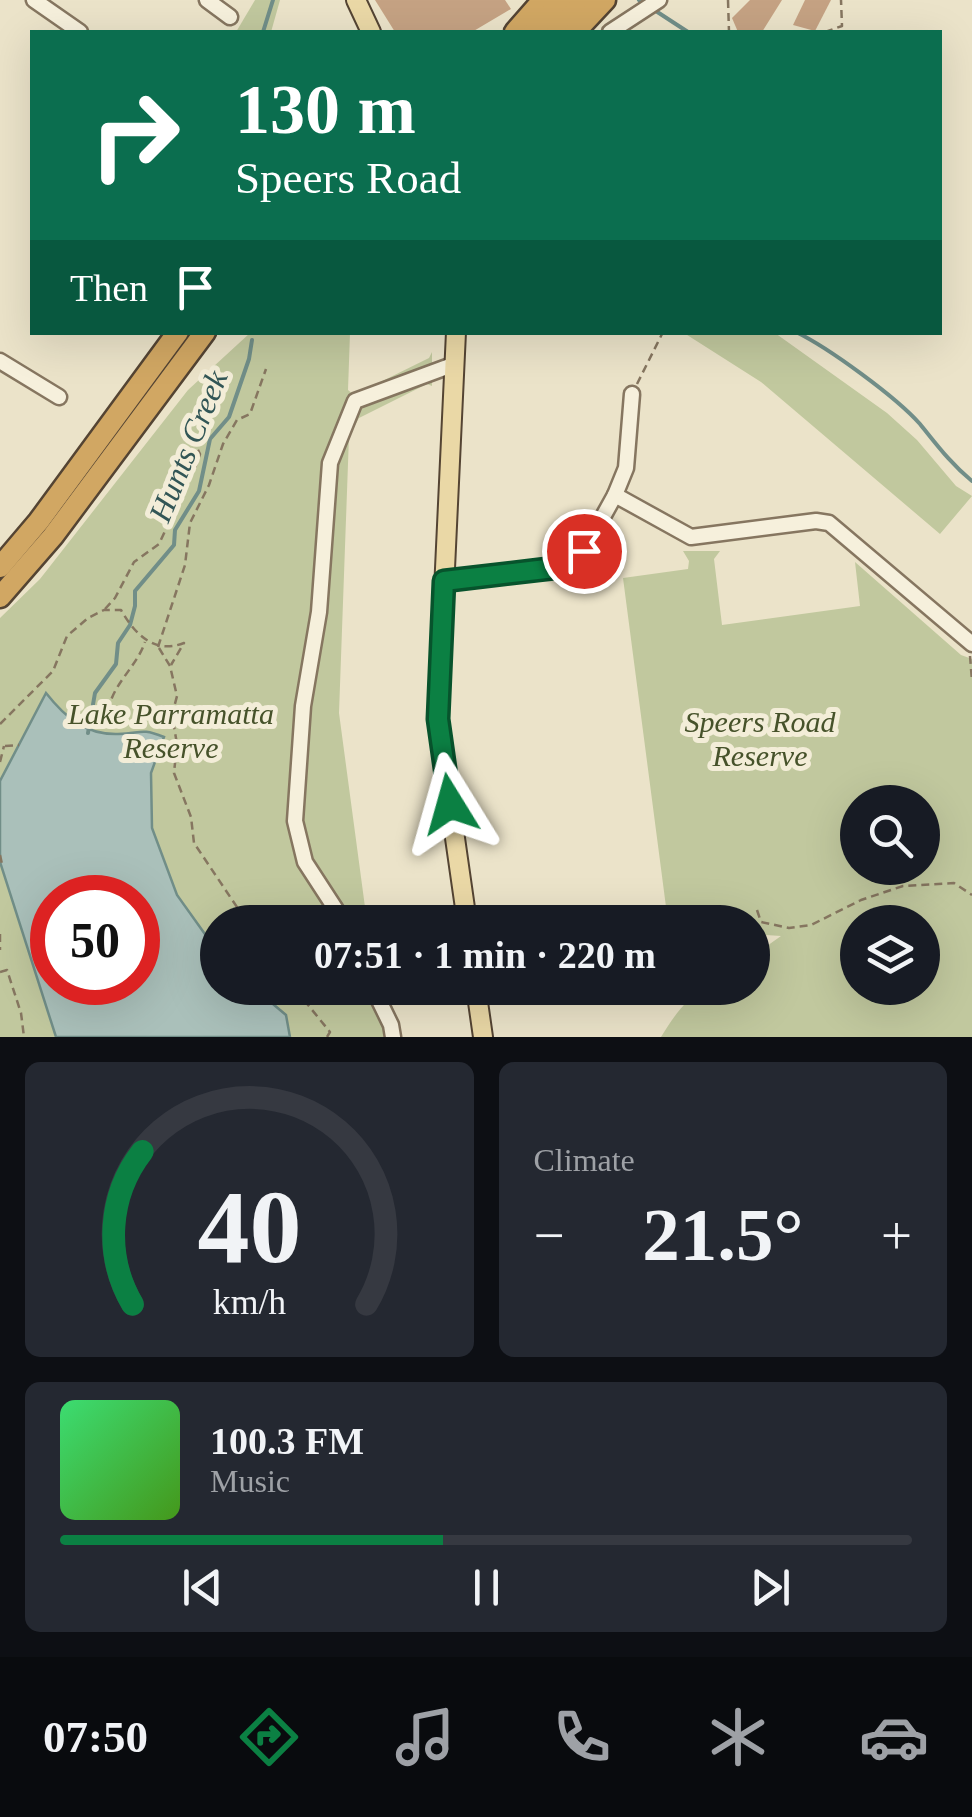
<!DOCTYPE html>
<html lang="en">
<head>
<meta charset="utf-8">
<style>
  body { margin:0; font-family:"Times New Roman",serif; background:#242831; color:#f1f3f6; height:100vh; display:flex; flex-direction:column; font-size:38px; white-space:nowrap }
  * { box-sizing:border-box; margin:0 }
  p { font-size:32px; color:#9ea1a6 }
  .icon { flex:none; width:55px; height:55px; fill:none; stroke:currentColor; stroke-width:2; stroke-linecap:round; stroke-linejoin:round }
  .map { position:relative; height:1037px; overflow:hidden }
  .sheet { display:flex; flex-direction:column; gap:25px; padding:25px; background:#0d0f14; flex:1 }
  .sheet>* { flex:none }
  .guide { position:absolute; left:30px; top:30px; width:912px; height:305px; border-radius:0px; box-shadow:0 10px 40px #0002; background:#0b6e4f; color:#fff; overflow:hidden }
  .buttons { position:absolute; left:840px; top:785px; display:grid; gap:20px }
  .buttons a { display:grid; place-items:center; width:100px; height:100px; border-radius:50%; background:#171b24; box-shadow:0 10px 40px #0002; font-size:50px }
  .speed { position:absolute; left:30px; top:875px; display:flex; gap:20px; font-size:50px; font-weight:700; text-align:center }
  .speed>* { display:grid; place-content:center; width:130px; height:130px; border-radius:50%; background:#171b24; box-shadow:0 10px 40px #0002; line-height:1 }
  .speed .limit { border:15px solid #d22; background:#fff; color:#111 }
  .pin { position:absolute; display:grid; place-items:center; width:85px; height:85px; color:#fff; margin:-42px; border:5px solid #fff; border-radius:50%; box-shadow:0 2px 10px #0007 }
  .me { position:absolute; width:110px; margin:-55px; rotate:352deg; stroke-linejoin:round; filter:drop-shadow(0 0 8px #0008) }
  .turn { display:flex; align-items:center; gap:35px; height:210px; padding:0 40px; font-size:45px }
  .turn .icon { width:130px; height:130px; stroke-width:2.5 }
  .turn b { display:block; font-size:70px; line-height:85px }
  .then { display:flex; align-items:center; height:95px; padding:0 40px; background:#0003; gap:20px; font-size:38px }
  .big { font-size:75px; font-weight:700; line-height:1.1 }
  .sheet .card { flex:1; display:flex; flex-direction:column; justify-content:center; gap:15px; min-width:0; padding:0 35px; border-radius:15px; background:#242831 }
  .sheet .dial { align-items:center; gap:0 }
  .dial svg { height:260px; overflow:visible; fill:none; stroke:#363941; stroke-width:7; stroke-linecap:round; text-anchor:middle }
  .dial text { fill:#f1f3f6; stroke:none }
  .song { display:flex; align-items:center; gap:30px }
  .cover { width:120px; height:120px; border-radius:15px; background:linear-gradient(135deg,hsl(140 70% 55%),hsl(100 70% 35%)) }
  .played { height:10px; border-radius:5px; background:linear-gradient(90deg,#0b8043 45%,#363941 45%) }
  .keys { display:flex; justify-content:space-around; direction:ltr }
  .heat { display:flex; justify-content:space-between; align-items:center; font-size:55px; direction:ltr }
  .sheet .tiles { flex:1; display:grid; gap:25px; grid-template-columns:1fr 1fr }
  .card:last-child { grid-column:span 2 }
  .trip { position:absolute; left:200px; top:905px; width:570px; height:100px; border-radius:50px; background:#171b24; box-shadow:0 10px 40px #0002; font-weight:700; line-height:100px; text-align:center }
  .tabs { display:flex; height:160px; justify-content:space-around; align-items:center; background:#090b0e; color:#9ea1a6 }
  .tabs .icon { width:70px; height:70px }
  .tabs .on { color:#0b8043 }
  .tabs b { font-size:45px; color:#f1f3f6 }
  .map>svg:first-child { display:block }
  .green { fill:#c1c89e; fill-rule:evenodd }
  .water { fill:#aac0ba; stroke:#718e88; stroke-width:2.5; fill-rule:evenodd }
  .lines { fill:none; stroke-linecap:round; stroke-linejoin:round }
  .stream { stroke:#718e88; stroke-width:4 }
  .building { fill:#c5a283 }
  .minor-casing { stroke:#867660; stroke-width:19 }
  .major-casing { stroke:#544433; stroke-width:22 }
  .highway-casing { stroke:#544433; stroke-width:25 }
  .path { stroke:#867660; stroke-width:2.5; stroke-dasharray:8 5; stroke-linecap:butt }
  .minor { stroke:#f6f0dc; stroke-width:14 }
  .major { stroke:#ead8a6; stroke-width:18 }
  .highway { stroke:#d1a763; stroke-width:20 }
  .route-casing { stroke:#07532c; stroke-width:25 }
  .route { stroke:#0b8043; stroke-width:18 }
  .labels { text-anchor:middle; dominant-baseline:central; stroke-width:10; stroke-linejoin:round; paint-order:stroke }
  .park-label { font-size:30px; font-style:italic; fill:#46522a; stroke:#f3edd8 }
  .water-label { font-size:32px; font-style:italic; fill:#325656; stroke:#f3edd8 }
</style>
</head>
<body>
<div class="map">
<svg width="972" height="1037" viewBox="0 0 972 1037">
  <rect width="100%" height="100%" fill="#ebe3c9"/>
  <g class="green">
    <polygon points="255,0 280,0 271,32 236,32"/>
    <path d="M250 333H350L348 390 354 395 429 358 432 352V386L427 384 359 418 349 436 339 713 367 922H218V988H387L401 1037H0V618L40 579 188 390ZM52 898H138V982H52Z"/>
    <polygon points="684,333 775,333 887,413 917,440 956,486 972,496 940,534 761,382"/>
    <path d="M683 551H720L714 559 722 625 860 606 855 562 961 655 972 659V1037H661C690 990 699 988 752 988L753 956 781 936 753 934 752 922H668L623 578 688 569 689 561ZM858 802H922V868H858ZM858 922H922V988H858Z"/>
  </g>
  <path class="water" d="M46 693C65 717 85 735 118 734 141 734 139 727 164 737L151 773 152 828 177 895 217 951 218 988H254L286 1015 290 1037H56L0 862V781ZM52 898H138V982H52Z"/>
  <g class="lines">
    <g class="stream">
      <polyline points="639,0 688,32"/>
      <polyline points="263,32 273,0"/>
      <path d="M796 332C829 348 896 397 920 424 937 445 951 464 972 481"/>
      <polyline points="88,733 95,693 116,664 118,643 130,625 135,606 135,591 174,545 175,530 199,491 210,439 229,417 249,359 252,340"/>
    </g>
  </g>
  <g class="building">
    <polygon points="375,0 505,0 511,9 472,32 395,32"/>
    <polygon points="750,0 782,0 762,32 738,32 732,18"/>
    <polygon points="805,0 831,0 815,31 793,25"/>
  </g>
  <g class="lines">
    <g class="minor-casing">
      <g id="minor">
        <polyline points="34,0 80,32"/>
        <polyline points="207,0 230,17"/>
        <polyline points="610,32 659,0"/>
        <polyline points="0,361 59,397"/>
        <polyline points="615,495 626,468 632,394"/>
        <polyline points="444,581 572,563 584,551 615,495 691,537 816,521 829,523 972,644"/>
        <polyline points="344,922 305,862 295,821 303,706 319,612 330,463 355,401 455,364"/>
        <polyline points="373,988 391,1025 393,1037"/>
      </g>
    </g>
    <g class="major-casing">
      <g id="major">
        <polyline points="356,0 371,32"/>
        <polyline points="456,332 438,719 467,922"/>
        <polyline points="476,988 483,1037"/>
      </g>
    </g>
    <g class="highway-casing">
      <g id="highway">
        <polyline points="515,32 543,0"/>
        <polyline points="534,32 564,0"/>
        <polyline points="557,32 585,0"/>
        <polyline points="575,32 605,0"/>
        <polyline points="0,567 39,521 178,332"/>
        <polyline points="0,597 53,536 205,332"/>
      </g>
    </g>
    <g class="path">
      <polyline points="728,0 729,32"/>
      <polyline points="825,32 842,26 841,0"/>
      <polyline points="637,384 663,332"/>
      <polyline points="105,609 115,598 134,562 159,544 197,463 200,454 197,448"/>
      <polyline points="158,647 185,565 190,523 209,485 223,444 237,420 250,414 266,369"/>
      <polyline points="159,648 170,666 177,696 172,715 177,744 174,773 191,817 194,843 247,922"/>
      <polyline points="970,656 972,681"/>
      <path d="M108 711C113 683 136 668 145 642"/>
      <path d="M0 724 53 671 67 636 88 618 104 610H121C136 636 155 654 184 643L171 665"/>
      <polyline points="5,746 19,745"/>
      <polyline points="0,762 4,746"/>
      <polyline points="0,855 2,864"/>
      <polyline points="757,910 761,922 789,928 811,925 861,900 903,886 954,883 972,895"/>
      <polyline points="0,934 0,950"/>
      <polyline points="0,972 7,970 21,1013 24,1037"/>
      <polyline points="299,988 304,1000 330,1032 327,1037"/>
    </g>
    <use href="#minor" class="minor"/>
    <use href="#major" class="major"/>
    <use href="#highway" class="highway"/>
  </g>
  <g class="lines">
    <g class="route-casing">
      <polyline id="route" points="450,804 438,719 444,581 563,567 576,561 584,551"/>
    </g>
    <use href="#route" class="route"/>
  </g>
  <g class="labels">
    <g class="park-label">
      <text x="171" y="713">Lake Parramatta<tspan x="171" dy="34">Reserve</tspan></text>
      <text x="760" y="721">Speers Road<tspan x="760" dy="34">Reserve</tspan></text>
    </g>
    <g class="water-label">
      <text transform="translate(188 446) rotate(-68)">Hunts Creek</text>
    </g>
  </g>
</svg>
<div class="buttons">
<a><svg class="icon" aria-label="search" viewBox="0 0 24 24"><circle cx="10" cy="10" r="6"/><path d="M15 15l6 6"/></svg></a>
<a><svg class="icon" aria-label="layers" viewBox="0 0 24 24"><path d="M12 4l9 5-9 5-9-5zM3 14l9 5 9-5"/></svg></a>
</div>
<div class="speed"><div class="limit">50</div></div>
<div class="pin" style="left:584px;top:551px;background:#d93025"><svg class="icon" aria-label="arrive" viewBox="0 0 24 24"><path d="M6 21V4h12l-3 4 3 4H6"/></svg></div>
<svg class="me" style="left:450px;top:804px" viewBox="-20 -20 40 40"><path d="M0-17L14 15 0 8-14 15z" fill="#0b8043" stroke="#fff" stroke-width="4"/></svg>
<div class="trip">07:51 · 1 min · 220 m</div>
<div class="guide">
<div class="turn"><svg class="icon" aria-label="right" viewBox="0 0 24 24"><path d="M7 20v-9h11M14 6l5 5-5 5"/></svg><div><b>130 m</b>Speers Road</div></div>
<div class="then">Then<svg class="icon" aria-label="arrive" viewBox="0 0 24 24"><path d="M6 21V4h12l-3 4 3 4H6"/></svg></div>
</div>
</div>
<section class="sheet">
<div class="tiles">
<div class="card dial"><svg viewBox="0 0 100 80">
<path d="M14 69A42 42 0 1 1 86 69"/>
<path d="M14 69A42 42 0 0 1 17 22" stroke="#0b8043"/>
<text x="50" y="56" font-size="32" font-weight="700">40</text>
<text x="50" y="72" font-size="11">km/h</text>
</svg></div>
<div class="card"><p>Climate</p>
<div class="heat"><a>−</a><b class="big">21.5°</b><a>+</a></div>
</div>
<div class="card">
<div class="song"><i class="cover"></i><div><b>100.3 FM</b><p>Music</p></div></div>
<div class="played"></div>
<div class="keys"><svg class="icon" aria-label="previous" viewBox="0 0 24 24"><path d="M18 5L8 12l10 7zM5 5v14"/></svg><svg class="icon" aria-label="pause" viewBox="0 0 24 24"><path d="M8 5v14M16 5v14"/></svg><svg class="icon" aria-label="next" viewBox="0 0 24 24"><path d="M6 5l10 7-10 7zM19 5v14"/></svg></div>
</div>
</div>
</section>
<nav class="tabs">
<b>07:50</b>
<svg class="icon on" aria-label="directions" viewBox="0 0 24 24"><path d="M12 3l9 9-9 9-9-9zM9 14v-3h6M13 9l2 2-2 2"/></svg>
<svg class="icon" aria-label="music" viewBox="0 0 24 24"><path d="M9 18V5l10-2v13"/><circle cx="6" cy="18" r="3"/><circle cx="16" cy="16" r="3"/></svg>
<svg class="icon" aria-label="phone" viewBox="0 0 24 24"><path d="M5 4h4l2 5-3 2q2 4 5 5l2-3 5 2v4C11 20 4 13 5 4z"/></svg>
<svg class="icon" aria-label="climate" viewBox="0 0 24 24"><path d="M12 3v18M4 7l16 10M4 17L20 7"/></svg>
<svg class="icon" aria-label="car" viewBox="0 0 24 24"><path d="M5 17H2v-5l4-1 3-4h7l3 4 3 1v5h-3M9 17h6M6 11h13"/><circle cx="7" cy="17" r="2"/><circle cx="17" cy="17" r="2"/></svg>
</nav>
</body>
</html>
